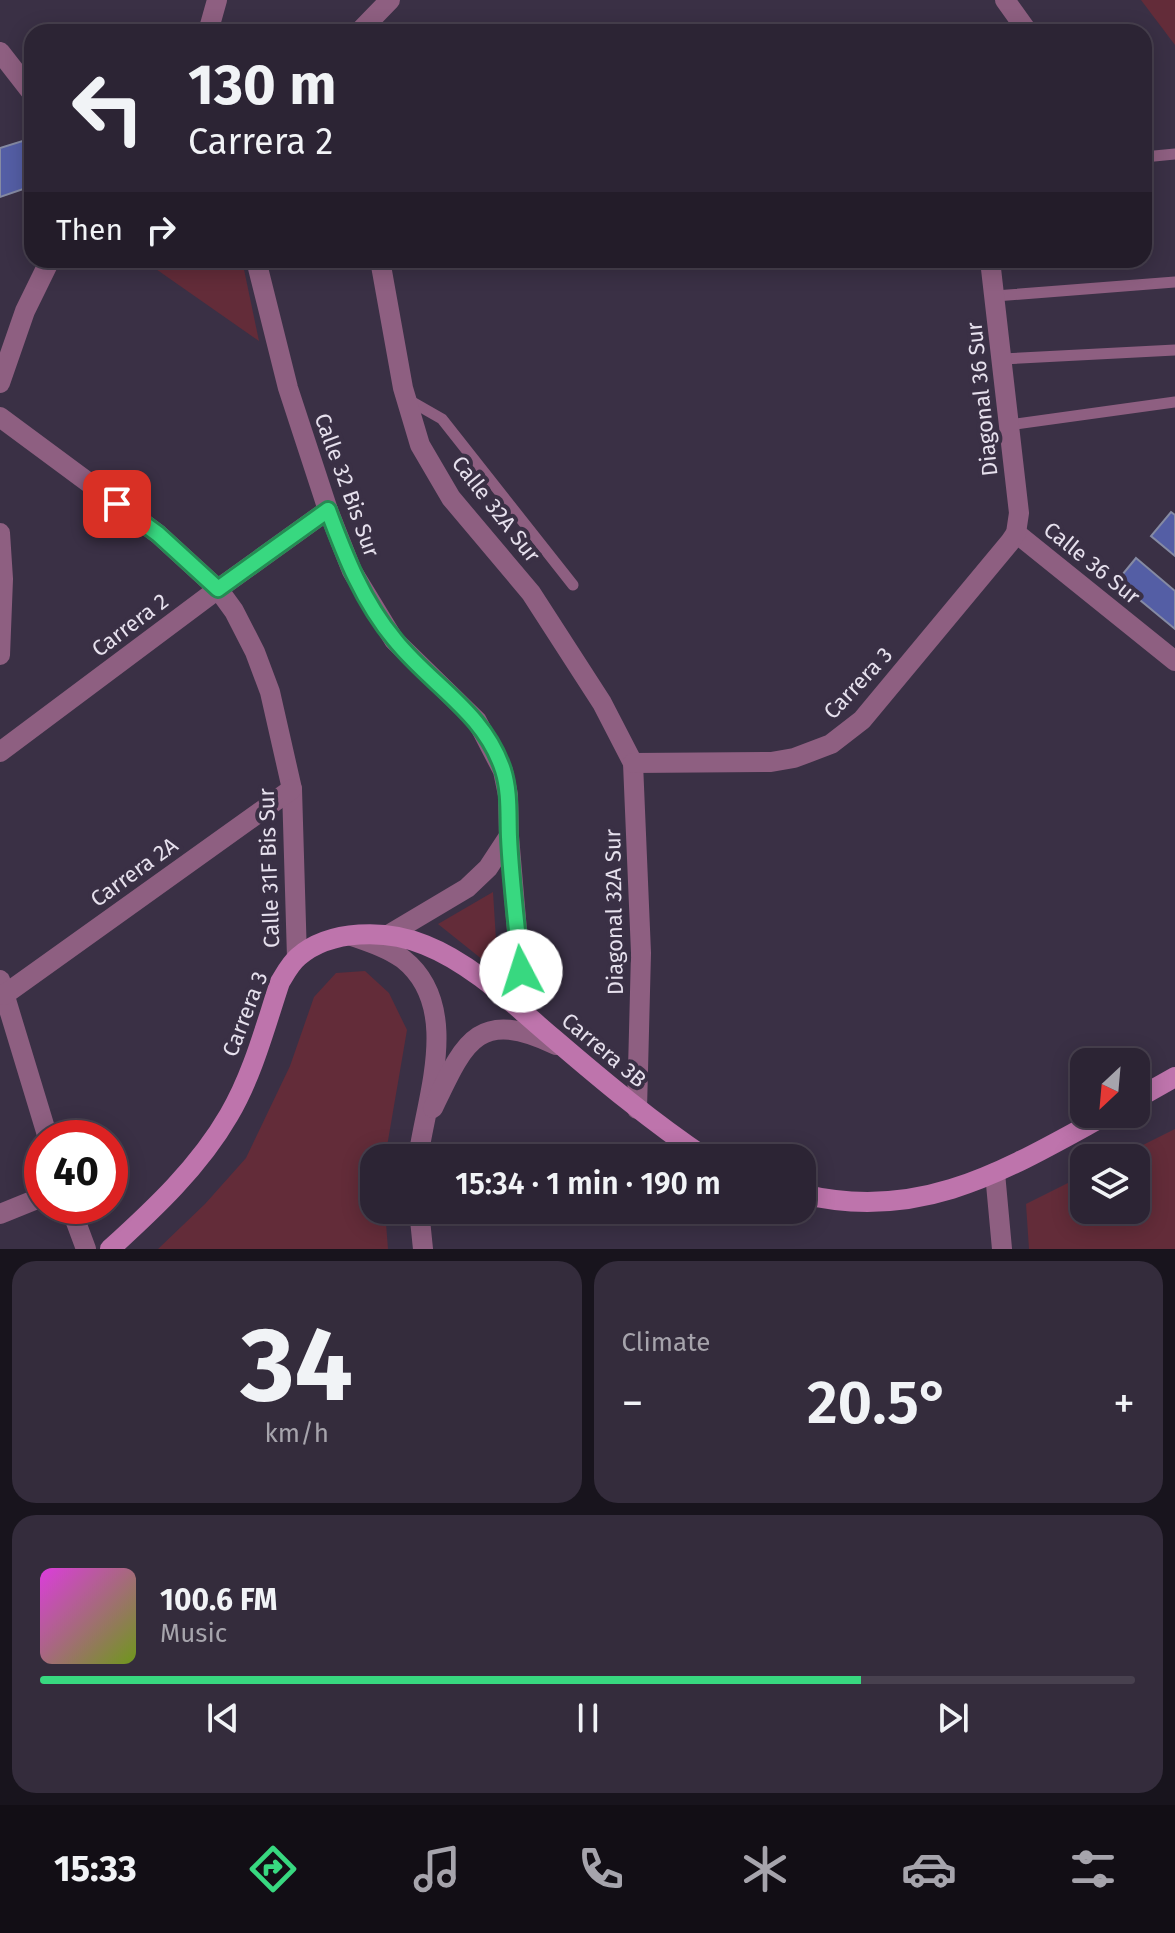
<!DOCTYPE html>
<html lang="en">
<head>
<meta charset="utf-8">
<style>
  body { margin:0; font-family:"Fira Sans",sans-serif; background:#342c3c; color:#f1f3f6; height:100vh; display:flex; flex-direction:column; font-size:30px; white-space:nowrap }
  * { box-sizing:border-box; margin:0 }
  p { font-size:26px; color:#a6a4ac }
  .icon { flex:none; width:44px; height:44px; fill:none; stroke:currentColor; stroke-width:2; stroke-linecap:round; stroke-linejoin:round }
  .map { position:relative; height:1249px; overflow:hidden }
  .panel { display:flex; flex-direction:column; gap:12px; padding:12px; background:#18141d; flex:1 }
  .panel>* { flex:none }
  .top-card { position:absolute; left:24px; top:24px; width:1128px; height:244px; border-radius:24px; box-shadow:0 4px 20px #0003,0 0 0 2px #48414f; background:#2c2434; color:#f1f3f6; overflow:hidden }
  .needle { width:52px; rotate:206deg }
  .fabs { position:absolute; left:1070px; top:1048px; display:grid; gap:16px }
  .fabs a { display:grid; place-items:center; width:80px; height:80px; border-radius:16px; background:#2c2434; box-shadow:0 4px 20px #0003,0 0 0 2px #48414f; font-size:40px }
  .speed { position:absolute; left:24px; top:1120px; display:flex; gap:16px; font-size:40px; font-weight:700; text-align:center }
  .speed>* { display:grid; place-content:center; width:104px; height:104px; border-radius:50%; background:#2c2434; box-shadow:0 4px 20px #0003,0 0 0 2px #48414f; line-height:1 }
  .speed .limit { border:12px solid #d22; background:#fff; color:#111 }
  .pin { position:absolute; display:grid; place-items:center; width:68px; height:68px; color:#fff; margin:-34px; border-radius:16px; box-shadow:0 4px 12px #0006 }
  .me { position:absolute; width:88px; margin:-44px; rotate:355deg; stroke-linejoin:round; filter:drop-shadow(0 0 6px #0008) }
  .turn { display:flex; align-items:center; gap:28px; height:168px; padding:0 32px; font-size:36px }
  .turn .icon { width:104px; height:104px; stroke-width:2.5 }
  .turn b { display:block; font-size:56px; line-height:68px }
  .then { display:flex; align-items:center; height:76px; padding:0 32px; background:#0003; gap:16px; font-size:30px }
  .big { font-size:60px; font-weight:600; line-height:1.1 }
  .panel .card { flex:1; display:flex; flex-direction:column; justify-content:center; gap:12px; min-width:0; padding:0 28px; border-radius:24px; background:#342c3c }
  .panel .dial { align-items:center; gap:0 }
  .dial b { font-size:104px; line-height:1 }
  .song { display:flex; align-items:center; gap:24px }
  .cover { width:96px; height:96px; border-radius:12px; background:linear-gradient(135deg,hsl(300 70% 55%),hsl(80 70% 35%)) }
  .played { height:8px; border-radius:4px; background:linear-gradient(90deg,#38d880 75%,#48414f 75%) }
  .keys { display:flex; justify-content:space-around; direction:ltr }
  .heat { display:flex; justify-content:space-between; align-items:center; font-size:44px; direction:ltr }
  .panel .tiles { flex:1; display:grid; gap:12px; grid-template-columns:1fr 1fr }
  .card:last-child { grid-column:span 2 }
  .trip { position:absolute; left:360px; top:1144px; width:456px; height:80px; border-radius:24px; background:#2c2434; box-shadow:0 4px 20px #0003,0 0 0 2px #48414f; font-weight:600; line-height:80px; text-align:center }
  .tab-bar { display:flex; height:128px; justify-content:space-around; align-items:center; background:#120e15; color:#a6a4ac }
  .tab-bar .icon { width:56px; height:56px }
  .tab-bar .selected { color:#38d880 }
  .tab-bar b { font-size:36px; color:#f1f3f6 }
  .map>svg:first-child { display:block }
  .green { fill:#632c39 }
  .building { fill:#545ea5; stroke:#858aa3; stroke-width:2 }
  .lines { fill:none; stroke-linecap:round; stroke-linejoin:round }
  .service { stroke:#8e5f81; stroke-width:11 }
  .minor { stroke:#8e5f81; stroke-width:20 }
  .tertiary { stroke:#8e5f81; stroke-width:20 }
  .secondary { stroke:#be74ac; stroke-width:20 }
  .route-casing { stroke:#248c53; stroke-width:20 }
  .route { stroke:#38d880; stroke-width:14 }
  .labels { text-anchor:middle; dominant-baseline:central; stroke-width:8; stroke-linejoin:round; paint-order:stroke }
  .street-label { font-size:22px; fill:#e6e0ed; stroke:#3a3045 }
</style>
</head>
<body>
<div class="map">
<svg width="1175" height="1249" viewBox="0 0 1175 1249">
  <rect width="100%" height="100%" fill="#3a3045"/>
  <g class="green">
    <polygon points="1141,0 1175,0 1175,45"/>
    <polygon points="143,260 242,260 259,341"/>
    <polygon points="493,892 498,972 438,924"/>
    <polygon points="365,971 389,993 407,1030 385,1158 374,1158 374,1210 385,1210 388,1249 158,1249 205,1204 246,1158 290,1066 314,997 336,973"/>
    <polygon points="1175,1129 1175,1249 1029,1249 1026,1204 1084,1175 1084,1210 1136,1210 1136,1158 1117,1158"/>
  </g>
  <g class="building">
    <polygon points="32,138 32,186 0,197 0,148"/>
    <polygon points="1171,512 1175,515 1175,556 1151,536"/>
    <polygon points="1136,558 1175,591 1175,629 1117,581"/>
  </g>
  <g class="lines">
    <g class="service">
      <polyline points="1144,157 1175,154"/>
      <polyline points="995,296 1175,282"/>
      <polyline points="1002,359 1175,350"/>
      <polyline points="407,399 442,419 573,585"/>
      <polyline points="1009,425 1175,402"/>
    </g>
    <g class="minor">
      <polyline points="1005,0 1028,32"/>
      <polyline points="359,32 390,0"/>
      <polyline points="0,52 32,93"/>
      <polyline points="380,260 403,388 420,445 451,498 531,593 602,703 633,763 641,953 637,1109"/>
      <polyline points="0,383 25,311 50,260"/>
      <polyline points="0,417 158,534 218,589 234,611 255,652 270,692 292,789 297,958"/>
      <polyline points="0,533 3,579 0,655"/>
      <polyline points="1016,533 1175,661"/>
      <polyline points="0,752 218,589 328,510"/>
      <polyline points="633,763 771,762 794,758 831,744 862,720 1010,542 1016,533 1019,513 990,260"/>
      <polyline points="0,980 48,1138"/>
      <polyline points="4,995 292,789"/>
      <polyline points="995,1173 1002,1249"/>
      <polyline points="70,1206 86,1249"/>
      <polyline points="0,1214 42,1197"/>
    </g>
    <g class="tertiary">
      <polyline points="208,32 217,0"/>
      <polyline points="256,260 288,388 328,510 352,571 394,640 477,721 503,771 508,795 509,836 524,1013"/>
      <polyline points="388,935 467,888 488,868 509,836"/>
      <path d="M352 936C369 942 388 948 403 959 462 1006 427 1095 418 1158"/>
      <path d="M433 1108C464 1043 477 1007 556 1045"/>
      <polyline points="419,1210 423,1249"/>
    </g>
    <g class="secondary">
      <polyline points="1136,1099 1175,1077"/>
      <path d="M802 1194C922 1223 1007 1169 1108 1114"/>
      <path d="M110 1249C154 1209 199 1167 229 1115 253 1074 265 1027 280 982 285 974 290 964 298 957 330 929 387 929 425 945 473 964 514 1005 553 1038 602 1080 652 1122 706 1158"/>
    </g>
  </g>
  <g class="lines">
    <g class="route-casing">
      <path id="route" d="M117 504 158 534 218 589 328 510C345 556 363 602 395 640 431 685 484 712 503 770 510 792 508 815 509 837 511 882 517 926 521 971"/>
    </g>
    <use href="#route" class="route"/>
  </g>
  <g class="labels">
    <g class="street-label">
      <text transform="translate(982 399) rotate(-96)">Diagonal 36 Sur</text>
      <text transform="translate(347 485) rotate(70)">Calle 32 Bis Sur</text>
      <text transform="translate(496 509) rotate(52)">Calle 32A Sur</text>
      <text transform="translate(1092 563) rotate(39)">Calle 36 Sur</text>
      <text transform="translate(130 625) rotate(-37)">Carrera 2</text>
      <text transform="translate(858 683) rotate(-47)">Carrera 3</text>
      <text transform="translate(269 868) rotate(-92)">Calle 31F Bis Sur</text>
      <text transform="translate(134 872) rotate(-36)">Carrera 2A</text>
      <text transform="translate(614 912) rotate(-91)">Diagonal 32A Sur</text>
      <text transform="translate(245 1014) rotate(-69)">Carrera 3</text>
      <text transform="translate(604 1050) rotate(40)">Carrera 3B</text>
    </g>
  </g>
</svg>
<div class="fabs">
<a><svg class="needle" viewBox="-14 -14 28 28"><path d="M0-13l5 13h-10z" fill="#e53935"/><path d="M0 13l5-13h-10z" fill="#a6a4ac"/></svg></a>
<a><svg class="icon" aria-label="layers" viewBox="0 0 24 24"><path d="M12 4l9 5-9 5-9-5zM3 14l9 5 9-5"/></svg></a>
</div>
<div class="speed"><div class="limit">40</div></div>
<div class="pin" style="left:117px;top:504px;background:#d93025"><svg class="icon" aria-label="arrive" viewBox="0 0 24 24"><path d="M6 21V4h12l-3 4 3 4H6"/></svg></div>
<svg class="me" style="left:521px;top:971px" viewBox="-20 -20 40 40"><circle r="19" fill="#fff"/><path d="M0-13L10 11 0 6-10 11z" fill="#38d880"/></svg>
<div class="trip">15:34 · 1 min · 190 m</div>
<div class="top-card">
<div class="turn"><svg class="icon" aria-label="left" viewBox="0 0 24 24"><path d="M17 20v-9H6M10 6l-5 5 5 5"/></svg><div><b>130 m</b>Carrera 2</div></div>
<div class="then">Then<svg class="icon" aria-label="right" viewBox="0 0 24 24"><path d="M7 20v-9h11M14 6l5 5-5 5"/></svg></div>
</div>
</div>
<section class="panel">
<div class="tiles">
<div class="card dial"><b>34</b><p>km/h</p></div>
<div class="card"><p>Climate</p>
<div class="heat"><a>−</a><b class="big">20.5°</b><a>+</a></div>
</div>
<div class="card">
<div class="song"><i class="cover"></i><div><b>100.6 FM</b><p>Music</p></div></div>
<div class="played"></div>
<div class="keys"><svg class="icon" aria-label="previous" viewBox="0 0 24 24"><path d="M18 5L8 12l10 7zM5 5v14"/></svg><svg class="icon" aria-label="pause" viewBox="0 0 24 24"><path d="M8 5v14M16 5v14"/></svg><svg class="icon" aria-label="next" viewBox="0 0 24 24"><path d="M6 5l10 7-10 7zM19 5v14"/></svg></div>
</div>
</div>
</section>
<nav class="tab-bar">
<b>15:33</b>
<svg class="icon selected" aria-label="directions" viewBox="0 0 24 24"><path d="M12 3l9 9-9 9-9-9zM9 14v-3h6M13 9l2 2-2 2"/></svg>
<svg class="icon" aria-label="music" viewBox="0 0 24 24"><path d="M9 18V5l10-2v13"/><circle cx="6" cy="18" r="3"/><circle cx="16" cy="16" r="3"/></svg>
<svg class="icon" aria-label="phone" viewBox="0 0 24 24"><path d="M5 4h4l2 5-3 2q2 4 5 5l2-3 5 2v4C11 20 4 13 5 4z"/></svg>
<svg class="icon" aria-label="climate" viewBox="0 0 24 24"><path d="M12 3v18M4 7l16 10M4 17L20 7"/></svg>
<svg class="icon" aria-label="car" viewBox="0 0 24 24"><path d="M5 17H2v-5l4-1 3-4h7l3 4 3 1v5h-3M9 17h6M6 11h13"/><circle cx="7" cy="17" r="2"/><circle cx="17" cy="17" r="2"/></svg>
<svg class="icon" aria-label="filters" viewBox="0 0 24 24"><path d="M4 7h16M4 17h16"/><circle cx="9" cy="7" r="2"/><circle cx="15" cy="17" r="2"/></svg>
</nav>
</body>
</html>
